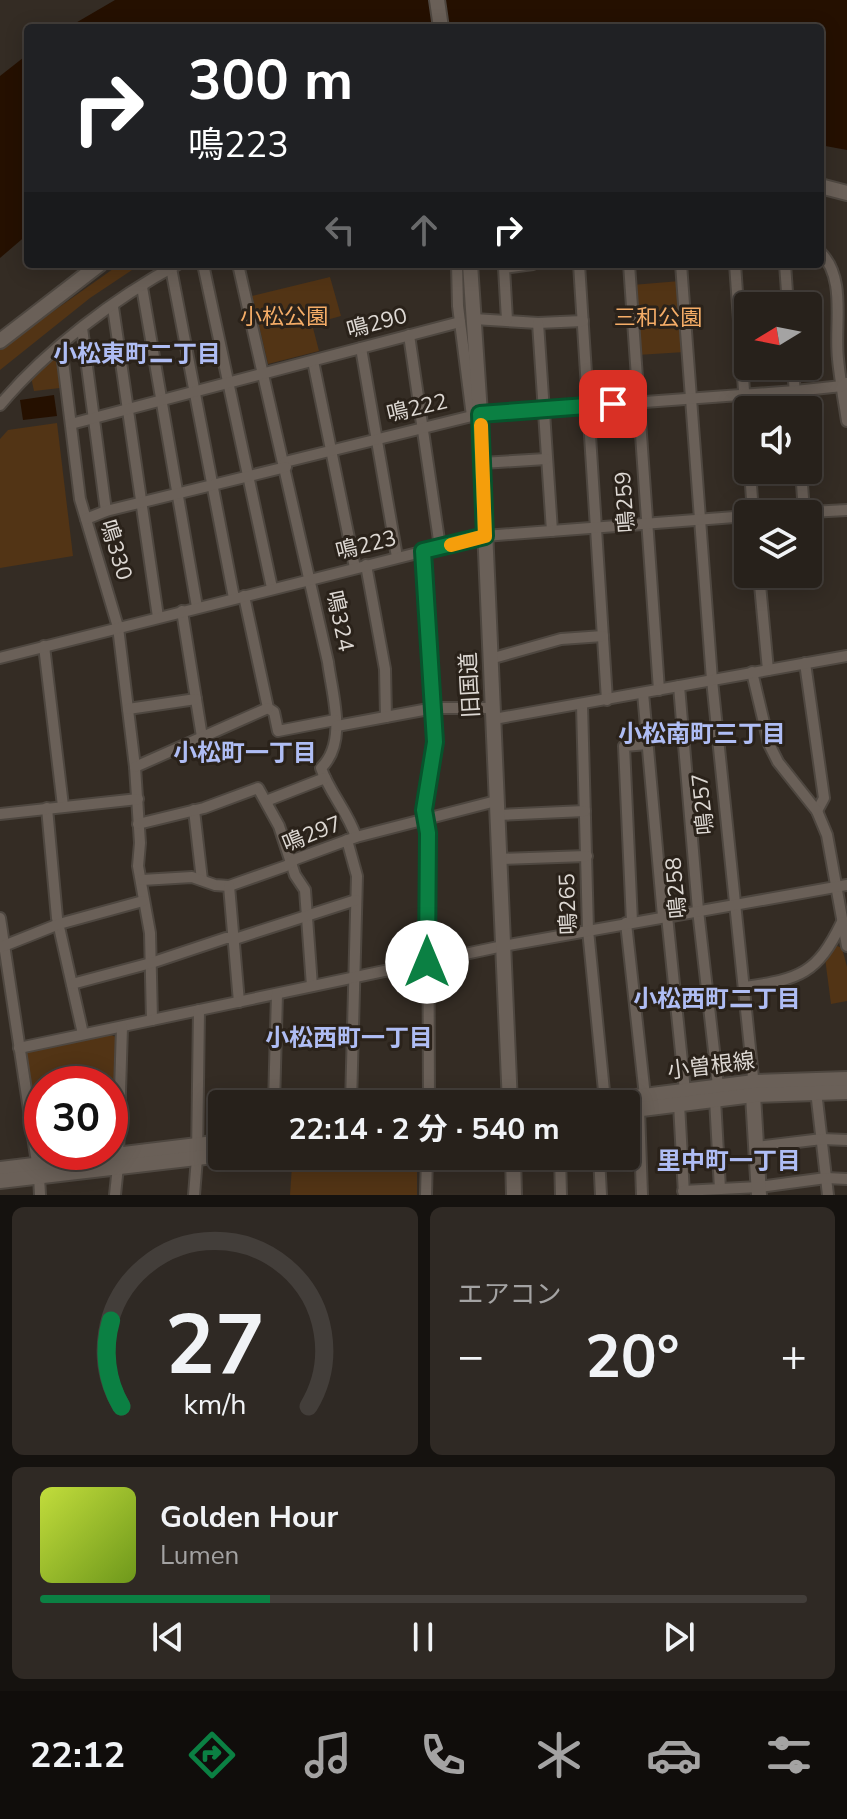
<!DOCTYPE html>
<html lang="ja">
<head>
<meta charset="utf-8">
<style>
  body { margin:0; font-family:"Nunito Sans","Noto Sans JP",sans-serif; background:#2f2924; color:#f1f3f6; height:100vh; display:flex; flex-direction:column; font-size:30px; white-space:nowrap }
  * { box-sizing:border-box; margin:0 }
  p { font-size:26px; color:#a4a3a3 }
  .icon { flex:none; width:44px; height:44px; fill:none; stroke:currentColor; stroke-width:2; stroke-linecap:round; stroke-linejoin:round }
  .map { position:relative; height:1195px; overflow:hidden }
  .details { display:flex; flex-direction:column; gap:12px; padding:12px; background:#15120f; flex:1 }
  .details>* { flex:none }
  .top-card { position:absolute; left:24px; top:24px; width:800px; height:244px; border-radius:8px; box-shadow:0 4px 20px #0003,0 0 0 2px #433e3a; background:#202124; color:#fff; overflow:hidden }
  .needle { width:52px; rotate:260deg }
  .fabs { position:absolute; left:734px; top:292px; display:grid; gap:16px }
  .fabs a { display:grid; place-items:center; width:88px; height:88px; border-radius:8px; background:#27211b; box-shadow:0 4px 20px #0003,0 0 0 2px #433e3a; font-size:40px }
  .speed { position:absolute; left:24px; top:1066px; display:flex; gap:16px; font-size:40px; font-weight:700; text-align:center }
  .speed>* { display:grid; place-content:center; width:104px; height:104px; border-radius:50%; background:#27211b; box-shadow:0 4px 20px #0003,0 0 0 2px #433e3a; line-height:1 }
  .speed .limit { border:12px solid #d22; background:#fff; color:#111 }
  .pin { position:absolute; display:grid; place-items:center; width:68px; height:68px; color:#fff; margin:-34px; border-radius:16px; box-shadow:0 4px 12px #0006 }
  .me { position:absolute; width:88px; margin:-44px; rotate:0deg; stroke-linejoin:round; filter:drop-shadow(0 0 6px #0008) }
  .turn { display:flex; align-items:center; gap:28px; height:168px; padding:0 32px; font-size:36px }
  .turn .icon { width:104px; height:104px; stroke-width:2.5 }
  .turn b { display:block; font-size:56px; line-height:68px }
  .lanes { display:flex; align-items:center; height:76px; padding:0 32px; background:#0003; justify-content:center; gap:40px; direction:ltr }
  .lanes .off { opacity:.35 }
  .big { font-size:60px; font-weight:700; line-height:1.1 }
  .details .card { flex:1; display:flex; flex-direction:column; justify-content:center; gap:12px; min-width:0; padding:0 28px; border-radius:12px; background:#2f2924 }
  .details .dial { align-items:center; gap:0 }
  .dial svg { height:208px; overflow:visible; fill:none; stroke:#433e3a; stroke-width:7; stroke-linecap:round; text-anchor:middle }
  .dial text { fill:#f1f3f6; stroke:none }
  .song { display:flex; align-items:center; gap:24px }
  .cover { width:96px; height:96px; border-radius:12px; background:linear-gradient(135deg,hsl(70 70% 55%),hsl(80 70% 35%)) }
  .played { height:8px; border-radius:4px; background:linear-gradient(90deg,#0b8043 30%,#433e3a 30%) }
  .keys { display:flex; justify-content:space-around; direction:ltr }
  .heat { display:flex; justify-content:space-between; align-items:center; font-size:44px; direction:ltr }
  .details .tiles { flex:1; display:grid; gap:12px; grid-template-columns:1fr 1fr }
  .card:last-child { grid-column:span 2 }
  .trip { position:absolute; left:208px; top:1090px; width:432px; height:80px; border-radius:8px; background:#27211b; box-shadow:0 4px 20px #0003,0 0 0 2px #433e3a; font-weight:700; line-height:80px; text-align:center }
  .menu { display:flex; height:128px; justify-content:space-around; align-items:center; background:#100d0b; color:#a4a3a3 }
  .menu .icon { width:56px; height:56px }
  .menu .selected { color:#0b8043 }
  .menu b { font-size:36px; color:#f1f3f6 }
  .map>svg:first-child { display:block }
  .green { fill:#523415 }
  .water { fill:#251000 }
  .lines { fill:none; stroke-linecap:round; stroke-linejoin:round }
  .street-casing { stroke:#4e4740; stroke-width:14 }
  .secondary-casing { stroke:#4e4740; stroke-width:18 }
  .street { stroke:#6a6058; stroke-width:10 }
  .secondary { stroke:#6a6058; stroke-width:14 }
  .route-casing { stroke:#07532c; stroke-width:20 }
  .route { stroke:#0b8043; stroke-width:14 }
  .slow { stroke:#f59e0b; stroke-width:14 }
  .labels { text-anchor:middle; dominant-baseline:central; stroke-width:6; stroke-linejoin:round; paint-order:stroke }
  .park-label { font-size:22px; fill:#f5ad67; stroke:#2a221a }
  .street-label { font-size:22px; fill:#ddd8d3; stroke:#2a221a }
  .neighbourhood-label { font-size:24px; font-weight:bold; fill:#afbdf4; stroke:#2a221a }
</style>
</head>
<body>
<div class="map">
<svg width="847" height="1195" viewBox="0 0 847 1195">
  <rect width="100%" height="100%" fill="#342c24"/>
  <g class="green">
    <polygon points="120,264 141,264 90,298 0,370 0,349"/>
    <polygon points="330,277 341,316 312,324 319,351 268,364 252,296"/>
    <polygon points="680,281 685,352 637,355 632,285"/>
    <polygon points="52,357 56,359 60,388 34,391 31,377"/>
    <polygon points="57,423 73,556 0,568 0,439 8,430"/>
    <polygon points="835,945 842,948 847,967 847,1001 831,1004 825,958"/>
    <polygon points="111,1035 116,1037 115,1112 110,1113 110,1084 42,1084 42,1121 37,1122 25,1054 28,1051"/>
    <polygon points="401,1156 409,1156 417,1165 417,1195 290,1195 292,1166"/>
  </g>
  <g class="water">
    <polygon points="115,0 847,0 847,150 820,145 820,28 67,28"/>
    <polygon points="28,54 28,234 0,258 0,76"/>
    <polygon points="54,395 57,416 23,420 20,400"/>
  </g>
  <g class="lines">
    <g class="street-casing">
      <g id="street">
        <path d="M820 252C847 278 834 325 838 359 840 380 844 401 847 421"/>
        <polyline points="203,264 272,588"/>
        <path d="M238 264 328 662C332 695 348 742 321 768 329 792 348 812 356 837"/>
        <polyline points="457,264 458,306 472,416"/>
        <polyline points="579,264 607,700"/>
        <polyline points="629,264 659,690"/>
        <polyline points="681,264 712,680 754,1087"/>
        <polyline points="735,264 748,447"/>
        <polyline points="785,264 788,306"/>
        <polyline points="171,268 234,598"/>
        <polyline points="142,287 197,607"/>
        <polyline points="113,307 158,617"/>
        <polyline points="474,319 538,323 583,321"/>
        <polyline points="507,320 504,268 533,264"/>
        <polyline points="538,323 552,531"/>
        <polyline points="82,328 106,511"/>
        <polyline points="409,335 440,547"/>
        <polyline points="61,345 80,499 118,627 135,767 140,843 138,866 150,933 152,1020"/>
        <polyline points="361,348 397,557"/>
        <polyline points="313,361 355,568"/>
        <polyline points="793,366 796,410"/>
        <path d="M0 405C46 350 115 298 178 264"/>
        <polyline points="71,424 460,322"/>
        <polyline points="285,462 480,414 795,391 842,386 846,383"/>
        <polyline points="482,463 546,459"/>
        <polyline points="750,470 753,514"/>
        <polyline points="801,470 804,512"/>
        <polyline points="774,514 847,510"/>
        <polyline points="86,519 106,511 286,467"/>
        <polyline points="423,551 435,742 424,810 428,833 429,1104"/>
        <polyline points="366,565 385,669 386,717"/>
        <polyline points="759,574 768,670"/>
        <polyline points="244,596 268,708 274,712 278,731 335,720"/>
        <polyline points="182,611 202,737"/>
        <polyline points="44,646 63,806"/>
        <polyline points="0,658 485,536 748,516"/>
        <polyline points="490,659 561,639 603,636"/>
        <polyline points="805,663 824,798 817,811"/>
        <polyline points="752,672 769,744 778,762 817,811 827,835 847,946"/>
        <polyline points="679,686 698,910 718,1086"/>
        <polyline points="643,693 663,916"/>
        <polyline points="582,705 588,930 605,1101"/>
        <polyline points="128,709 196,699"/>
        <polyline points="494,719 847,656"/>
        <polyline points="337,726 434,708 492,708"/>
        <polyline points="135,767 268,708"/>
        <polyline points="266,801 325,778"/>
        <polyline points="47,808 57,918 83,1034"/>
        <polyline points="194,810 202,880"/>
        <polyline points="0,814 138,799"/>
        <polyline points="497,815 585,811"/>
        <polyline points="138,824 204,808 258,788 279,826 295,875 305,890 312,986"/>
        <polyline points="347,840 357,876 351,1104"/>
        <polyline points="499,859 587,856"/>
        <polyline points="142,880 192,877 215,885 229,886 286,866 296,859 356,837 496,801"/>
        <polyline points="229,886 239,1002"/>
        <polyline points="667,916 685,1091"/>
        <polyline points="0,918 39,1176 40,1195"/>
        <polyline points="632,922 624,746 648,744"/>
        <polyline points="626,923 645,1096"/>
        <polyline points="1,947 59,924 143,901"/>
        <polyline points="72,984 151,963 226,938 238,938 356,900"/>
        <path d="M745 987C800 979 817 974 842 922"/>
        <polyline points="19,1048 503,946 847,885"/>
        <polyline points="816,1091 828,1195"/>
        <polyline points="715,1099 720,1189"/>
        <polyline points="274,1104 277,994"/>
        <polyline points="679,1104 684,1194"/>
        <polyline points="639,1109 642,1195"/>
        <polyline points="756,1147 822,1139 847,1140"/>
        <polyline points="118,1155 122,1027"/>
        <polyline points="560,1156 561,1195"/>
        <polyline points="599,1156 601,1195"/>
        <polyline points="683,1191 759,1187 826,1178 847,1179"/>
        <polyline points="115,1195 118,1166"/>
        <polyline points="194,1195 197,1158 199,1010"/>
        <polyline points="426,1195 427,1156"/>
      </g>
    </g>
    <g class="secondary-casing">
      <g id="secondary">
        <polyline points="437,0 441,28"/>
        <polyline points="820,186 847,193"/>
        <polyline points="470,264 480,414 510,1104"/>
        <polyline points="0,341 100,264"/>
        <polyline points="753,1095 759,1195"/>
        <polyline points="581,1104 754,1082 847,1079"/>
        <polyline points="626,1111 753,1095 847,1092"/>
        <polyline points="513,1156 514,1195"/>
        <polyline points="0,1169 222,1142"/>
        <polyline points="0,1181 222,1155"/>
      </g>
    </g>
    <use href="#street" class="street"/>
    <use href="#secondary" class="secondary"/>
  </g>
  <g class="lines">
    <g class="route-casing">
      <polyline id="route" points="427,962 428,833 424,810 435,742 423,551 485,536 480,414 613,404"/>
    </g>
    <use href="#route" class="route"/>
    <polyline class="slow" points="451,545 485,536 481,425"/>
  </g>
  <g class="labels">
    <g class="park-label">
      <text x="284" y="317">小松公園</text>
      <text x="658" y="318">三和公園</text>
    </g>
    <g class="street-label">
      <text transform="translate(377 323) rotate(-15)">鳴290</text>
      <text transform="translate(417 408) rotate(-13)">鳴222</text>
      <text transform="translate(625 502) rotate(-94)">鳴259</text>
      <text transform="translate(366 545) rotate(-14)">鳴223</text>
      <text transform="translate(116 550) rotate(73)">鳴330</text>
      <text transform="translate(340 621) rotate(78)">鳴324</text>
      <text transform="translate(470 685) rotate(-93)">旧国道</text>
      <text transform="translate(703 804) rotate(-96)">鳴257</text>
      <text transform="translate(312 834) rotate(-22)">鳴297</text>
      <text transform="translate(676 888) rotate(-95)">鳴258</text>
      <text transform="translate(568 904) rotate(-92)">鳴265</text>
      <text transform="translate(711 1066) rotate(-7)">小曽根線</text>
    </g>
    <g class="neighbourhood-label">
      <text x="137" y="354">小松東町二丁目</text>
      <text x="702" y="734">小松南町三丁目</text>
      <text x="245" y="753">小松町一丁目</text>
      <text x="717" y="999">小松西町二丁目</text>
      <text x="349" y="1038">小松西町一丁目</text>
      <text x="729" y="1161">里中町一丁目</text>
    </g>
  </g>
</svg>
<div class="fabs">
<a><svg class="needle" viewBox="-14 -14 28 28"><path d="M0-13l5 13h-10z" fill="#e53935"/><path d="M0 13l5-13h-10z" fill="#a4a3a3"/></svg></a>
<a><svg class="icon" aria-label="sound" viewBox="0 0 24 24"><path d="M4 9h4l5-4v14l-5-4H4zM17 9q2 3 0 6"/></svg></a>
<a><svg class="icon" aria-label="layers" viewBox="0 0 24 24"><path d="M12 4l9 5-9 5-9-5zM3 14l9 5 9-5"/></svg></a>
</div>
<div class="speed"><div class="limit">30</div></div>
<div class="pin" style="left:613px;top:404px;background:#d93025"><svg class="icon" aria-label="arrive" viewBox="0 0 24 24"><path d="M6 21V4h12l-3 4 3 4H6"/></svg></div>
<svg class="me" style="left:427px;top:962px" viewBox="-20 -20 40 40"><circle r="19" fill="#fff"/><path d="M0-13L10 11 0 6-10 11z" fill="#0b8043"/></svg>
<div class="trip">22:14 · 2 分 · 540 m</div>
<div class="top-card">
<div class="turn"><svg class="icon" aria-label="right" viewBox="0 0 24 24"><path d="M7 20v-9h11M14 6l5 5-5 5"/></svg><div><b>300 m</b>鳴223</div></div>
<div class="lanes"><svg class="icon off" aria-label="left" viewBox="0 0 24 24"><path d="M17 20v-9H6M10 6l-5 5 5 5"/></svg><svg class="icon off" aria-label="ahead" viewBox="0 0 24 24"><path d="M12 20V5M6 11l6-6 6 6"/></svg><svg class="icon" aria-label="right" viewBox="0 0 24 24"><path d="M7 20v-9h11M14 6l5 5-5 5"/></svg></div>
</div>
</div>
<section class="details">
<div class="tiles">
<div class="card dial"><svg viewBox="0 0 100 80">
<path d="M14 69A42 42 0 1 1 86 69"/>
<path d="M14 69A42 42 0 0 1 10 36" stroke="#0b8043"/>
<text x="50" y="56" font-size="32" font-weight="700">27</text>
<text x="50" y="72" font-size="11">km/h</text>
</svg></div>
<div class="card"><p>エアコン</p>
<div class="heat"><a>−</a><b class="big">20°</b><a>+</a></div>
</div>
<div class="card">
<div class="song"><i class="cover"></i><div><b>Golden Hour</b><p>Lumen</p></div></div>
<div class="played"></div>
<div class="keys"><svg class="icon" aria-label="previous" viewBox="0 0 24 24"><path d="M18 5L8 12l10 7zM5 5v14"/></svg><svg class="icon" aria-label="pause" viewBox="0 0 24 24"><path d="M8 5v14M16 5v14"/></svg><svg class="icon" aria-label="next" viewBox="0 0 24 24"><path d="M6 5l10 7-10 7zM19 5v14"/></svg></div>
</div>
</div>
</section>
<nav class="menu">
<b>22:12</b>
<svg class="icon selected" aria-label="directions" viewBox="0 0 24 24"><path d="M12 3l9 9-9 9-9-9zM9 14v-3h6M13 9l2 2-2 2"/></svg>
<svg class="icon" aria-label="music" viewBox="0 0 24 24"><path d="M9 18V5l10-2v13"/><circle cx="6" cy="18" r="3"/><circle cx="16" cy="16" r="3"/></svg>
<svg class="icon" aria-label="phone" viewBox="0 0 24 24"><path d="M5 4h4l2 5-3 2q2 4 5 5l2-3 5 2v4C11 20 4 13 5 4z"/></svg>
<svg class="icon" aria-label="climate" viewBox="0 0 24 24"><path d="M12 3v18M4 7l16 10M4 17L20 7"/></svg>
<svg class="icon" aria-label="car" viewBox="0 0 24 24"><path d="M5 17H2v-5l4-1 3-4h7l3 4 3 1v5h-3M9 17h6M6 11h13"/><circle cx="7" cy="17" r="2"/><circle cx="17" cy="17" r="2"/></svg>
<svg class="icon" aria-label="filters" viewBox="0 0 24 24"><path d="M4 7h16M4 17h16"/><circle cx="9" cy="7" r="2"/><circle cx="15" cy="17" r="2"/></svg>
</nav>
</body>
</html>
